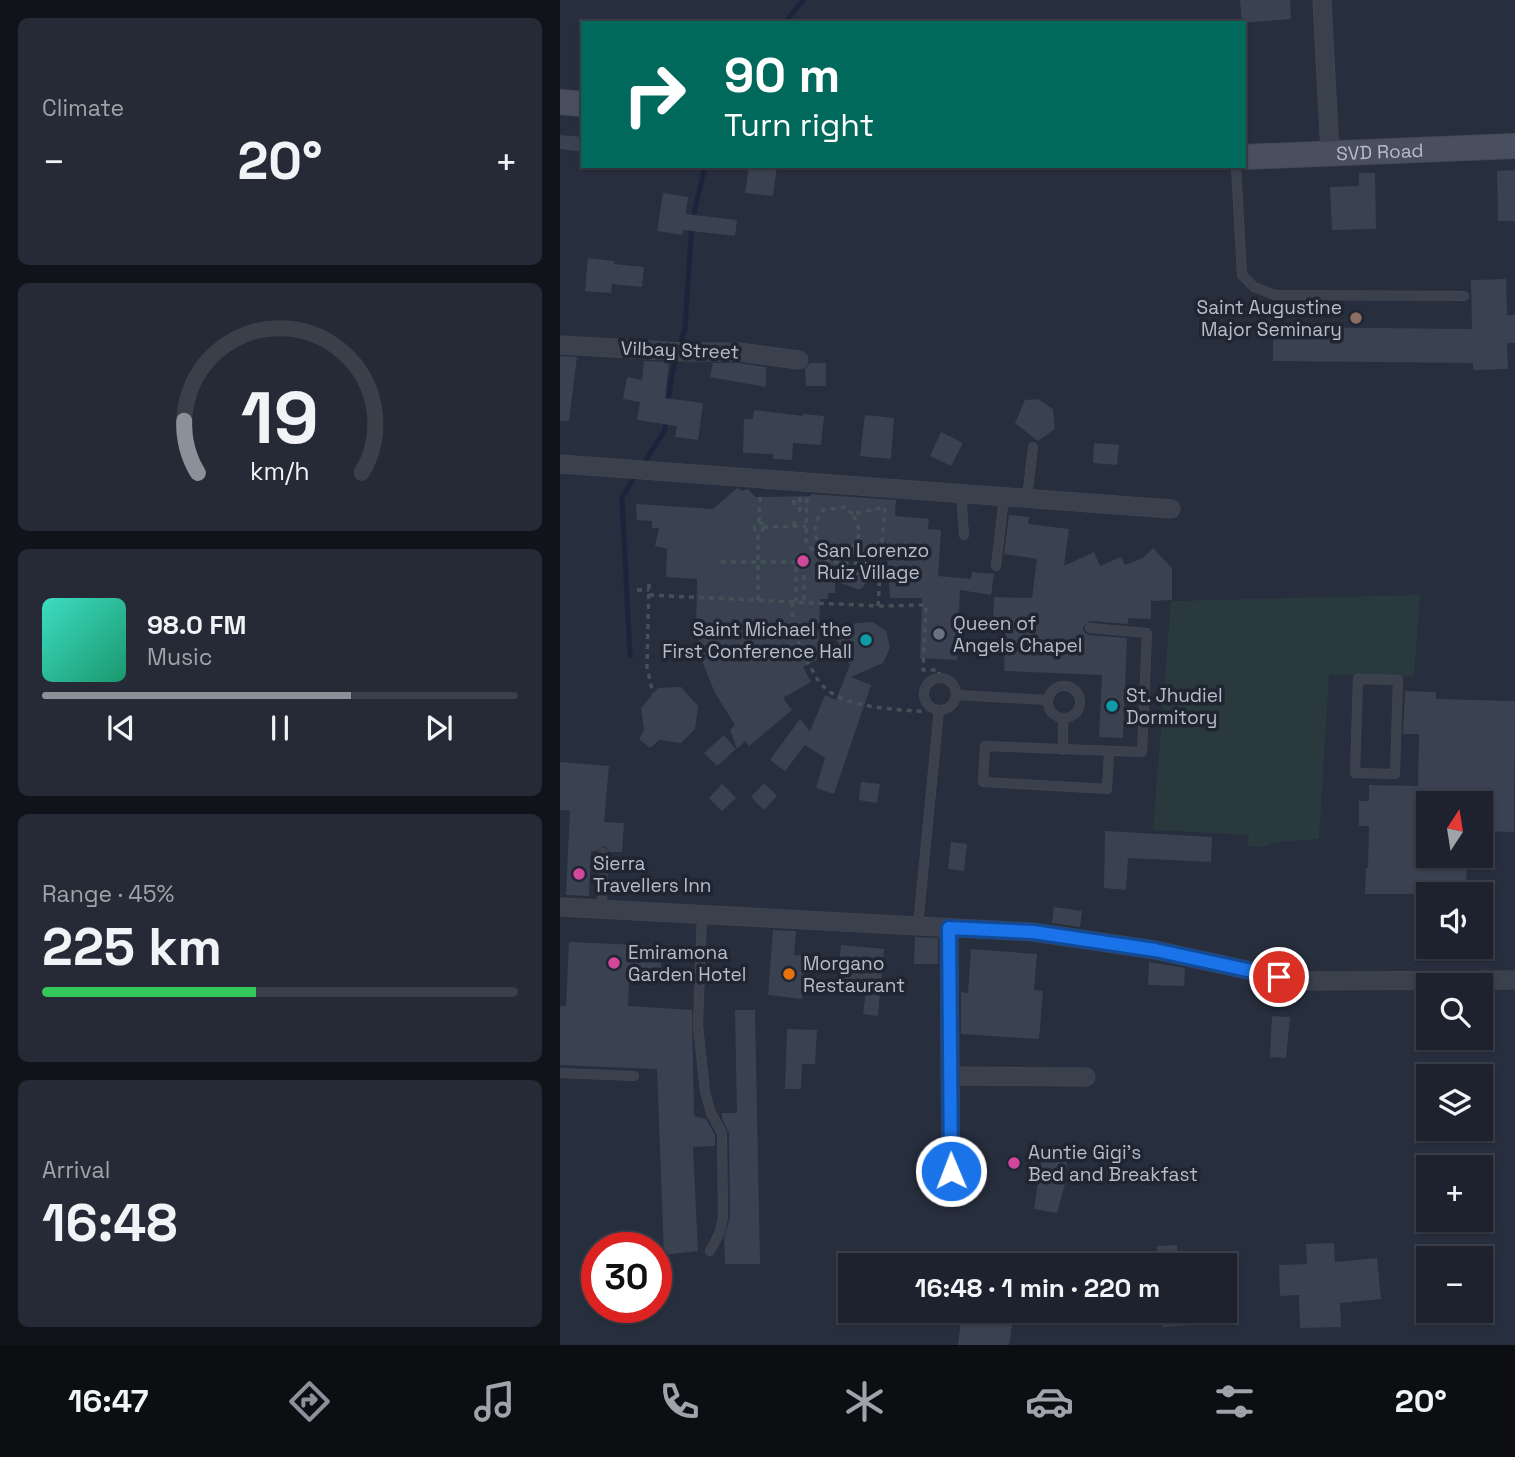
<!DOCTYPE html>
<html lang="en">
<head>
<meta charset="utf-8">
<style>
  body { margin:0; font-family:"Space Grotesk",sans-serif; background:#252a36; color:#f1f3f6; height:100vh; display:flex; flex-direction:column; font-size:26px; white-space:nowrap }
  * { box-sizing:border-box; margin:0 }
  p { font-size:23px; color:#a0a4aa }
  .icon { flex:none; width:38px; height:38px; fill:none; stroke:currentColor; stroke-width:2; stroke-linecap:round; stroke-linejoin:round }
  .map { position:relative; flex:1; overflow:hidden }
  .side { display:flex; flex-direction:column; gap:18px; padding:18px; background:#101319; width:560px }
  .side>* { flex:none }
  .banner { position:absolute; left:21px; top:21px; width:665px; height:147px; border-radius:0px; box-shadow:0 2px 5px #0004,0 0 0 2px #3b3f4a; background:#00695c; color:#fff; overflow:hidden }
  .needle { width:46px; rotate:12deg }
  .buttons { position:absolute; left:856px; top:791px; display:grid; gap:14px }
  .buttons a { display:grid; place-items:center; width:77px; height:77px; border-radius:0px; background:#1d222e; box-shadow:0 2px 5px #0004,0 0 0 2px #3b3f4a; font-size:35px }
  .speed { position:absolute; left:21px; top:1232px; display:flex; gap:14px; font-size:35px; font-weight:700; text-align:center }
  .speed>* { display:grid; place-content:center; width:91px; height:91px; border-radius:50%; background:#1d222e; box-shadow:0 2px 5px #0004,0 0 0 2px #3b3f4a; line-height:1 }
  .speed .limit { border:10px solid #d22; background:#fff; color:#111 }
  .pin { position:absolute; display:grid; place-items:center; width:60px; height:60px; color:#fff; margin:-30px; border:4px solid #fff; border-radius:50%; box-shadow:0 2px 7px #0007 }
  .me { position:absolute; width:77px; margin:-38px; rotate:359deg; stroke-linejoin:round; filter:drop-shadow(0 0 5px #0008) }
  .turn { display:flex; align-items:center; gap:24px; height:147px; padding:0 28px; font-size:32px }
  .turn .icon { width:91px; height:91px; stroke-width:2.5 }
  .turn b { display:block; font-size:49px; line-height:60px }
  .big { font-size:52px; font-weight:800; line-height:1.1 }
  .side .widget { flex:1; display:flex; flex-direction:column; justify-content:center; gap:10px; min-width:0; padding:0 24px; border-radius:10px; background:#252a36 }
  .side .dial { align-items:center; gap:0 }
  .dial svg { height:182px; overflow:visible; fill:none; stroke:#3b3f4a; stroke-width:7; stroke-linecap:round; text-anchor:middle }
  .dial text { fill:#f1f3f6; stroke:none }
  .song { display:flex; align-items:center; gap:21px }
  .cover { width:84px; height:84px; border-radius:10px; background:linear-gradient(135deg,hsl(170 70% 55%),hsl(160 70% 35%)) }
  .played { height:7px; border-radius:4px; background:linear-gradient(90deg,#8c9099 65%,#3b3f4a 65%) }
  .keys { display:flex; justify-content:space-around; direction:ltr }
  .heat { display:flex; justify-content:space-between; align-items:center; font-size:38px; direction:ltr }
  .charge { height:10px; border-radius:5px; background:linear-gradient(90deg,#34c759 45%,#3b3f4a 0) }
  .trip { position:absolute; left:278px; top:1253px; width:399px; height:70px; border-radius:0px; background:#1d222e; box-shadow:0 2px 5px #0004,0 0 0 2px #3b3f4a; font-weight:800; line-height:70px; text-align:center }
  .dock { display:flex; height:112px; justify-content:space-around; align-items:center; background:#0c0e12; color:#a0a4aa }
  .dock .icon { width:49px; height:49px }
  .dock .selected { color:#8c9099 }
  .dock b { font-size:32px; color:#f1f3f6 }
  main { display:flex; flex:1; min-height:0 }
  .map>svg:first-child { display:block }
  .green { fill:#29393e }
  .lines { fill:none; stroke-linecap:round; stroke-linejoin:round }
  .stream { stroke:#1b243a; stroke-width:5 }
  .building { fill:#3a4252 }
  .lane-casing { stroke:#444956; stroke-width:10 }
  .street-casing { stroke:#444956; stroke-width:19 }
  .secondary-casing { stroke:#444956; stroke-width:26 }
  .path { stroke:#425256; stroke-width:3.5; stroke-dasharray:5 5; stroke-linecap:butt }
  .lane { stroke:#3b404d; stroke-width:9 }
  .street { stroke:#3b404d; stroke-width:18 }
  .secondary { stroke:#494f5f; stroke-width:24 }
  .route-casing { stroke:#114b97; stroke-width:18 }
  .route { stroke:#1a73e8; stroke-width:12 }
  .education-dot { fill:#8d6e63; stroke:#202532; stroke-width:2.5 }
  .hotel-dot { fill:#d1479c; stroke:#202532; stroke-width:2.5 }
  .worship-dot { fill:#6b7280; stroke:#202532; stroke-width:2.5 }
  .culture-dot { fill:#0f9aa8; stroke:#202532; stroke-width:2.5 }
  .food-dot { fill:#e8710a; stroke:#202532; stroke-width:2.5 }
  .labels { text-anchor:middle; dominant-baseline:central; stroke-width:7; stroke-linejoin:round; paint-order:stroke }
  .street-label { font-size:19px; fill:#b7bcc8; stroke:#202532 }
  .poi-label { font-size:19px; fill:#b7bcc8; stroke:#202532; text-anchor:start }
</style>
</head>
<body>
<main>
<section class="side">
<div class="widget"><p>Climate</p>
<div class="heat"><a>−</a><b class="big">20°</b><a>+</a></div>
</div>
<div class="widget dial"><svg viewBox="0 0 100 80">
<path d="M14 69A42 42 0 1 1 86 69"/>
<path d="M14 69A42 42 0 0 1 8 46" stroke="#8c9099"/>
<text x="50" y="56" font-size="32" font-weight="700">19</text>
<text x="50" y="72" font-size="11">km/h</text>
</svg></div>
<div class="widget">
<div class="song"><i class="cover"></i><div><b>98.0 FM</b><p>Music</p></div></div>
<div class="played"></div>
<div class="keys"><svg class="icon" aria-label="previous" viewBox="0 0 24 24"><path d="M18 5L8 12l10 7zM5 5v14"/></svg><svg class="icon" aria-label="pause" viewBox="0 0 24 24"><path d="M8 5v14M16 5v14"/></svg><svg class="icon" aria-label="next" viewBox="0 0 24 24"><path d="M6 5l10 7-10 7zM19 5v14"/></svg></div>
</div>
<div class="widget"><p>Range · 45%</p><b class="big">225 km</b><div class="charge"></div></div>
<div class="widget"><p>Arrival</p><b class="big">16:48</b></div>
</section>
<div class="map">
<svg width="955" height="1345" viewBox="0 0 955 1345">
  <rect width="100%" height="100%" fill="#272e3d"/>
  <polygon class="green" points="860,595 854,677 769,675 759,839 716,842 703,847 687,846 689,835 593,830 611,601"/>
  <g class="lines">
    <g class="stream">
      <polyline points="225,23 243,0"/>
      <polyline points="108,403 112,374 125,328 132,222 145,166"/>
      <polyline points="82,466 105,430 106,420"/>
      <polyline points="70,656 62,498 76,474"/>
    </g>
  </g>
  <g class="building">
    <polygon points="680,0 730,0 731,19 682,23"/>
    <polygon points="0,135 23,137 23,152 0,149"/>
    <polygon points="189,166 217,166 213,196 185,193"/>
    <polygon points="955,170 955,221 938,221 937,171"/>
    <polygon points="799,173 815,173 816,229 772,230 770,187 799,186"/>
    <polygon points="103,193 128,197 126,214 177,220 175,236 123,230 123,235 97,231"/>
    <polygon points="28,258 54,261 54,264 84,267 82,287 52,284 51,293 25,291"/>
    <polygon points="946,279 947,315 955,315 955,343 947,343 948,369 913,370 913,363 713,361 713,327 912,329 911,280"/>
    <polygon points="0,356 17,357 9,421 0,421"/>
    <polygon points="84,361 109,362 105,398 143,403 138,440 115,437 117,426 77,420 80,402 63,399 67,377 82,380"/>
    <polygon points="153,363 178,363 206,367 206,387 150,377"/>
    <polygon points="250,363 266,363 266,386 246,386 245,369"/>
    <polygon points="478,399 493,409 495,429 478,441 455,423 465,400"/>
    <polygon points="194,410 243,416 243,414 264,416 261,445 233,443 232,460 213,459 213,454 183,453 184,419 193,419"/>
    <polygon points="305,415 334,418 331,459 300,456"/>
    <polygon points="381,432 403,443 391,466 370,456"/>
    <polygon points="534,443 559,445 557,465 533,463"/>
    <polygon points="177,488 182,491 188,489 195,497 251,496 251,494 336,500 335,516 369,519 368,529 381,530 378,576 411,579 412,572 434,574 431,595 400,590 397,660 360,658 362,598 330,598 326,541 319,556 274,554 308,581 301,589 297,589 275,581 275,593 268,593 268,599 260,599 258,659 243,667 251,682 223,698 232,710 189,746 185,741 177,749 170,730 175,725 155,693 142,661 136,626 137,579 106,577 107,549 95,546 99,528 92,528 92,521 77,520 76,504 153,509"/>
    <polygon points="449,515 469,517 468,524 509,529 504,566 534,552 540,566 561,557 565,565 583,558 593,548 612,568 612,600 591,601 591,619 568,618 568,624 530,621 523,627 524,632 529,635 567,638 563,738 539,737 542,675 444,671 446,618 433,618 434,597 472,598 477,559 444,554"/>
    <polygon points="313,622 326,631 330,648 323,663 291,677 311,685 274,794 256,788 265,758 245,745 225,771 210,760 240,719 250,731 265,695 276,700 290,665 277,640 296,623"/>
    <polygon points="121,687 138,706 135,729 121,743 99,740 90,748 79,739 84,730 81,708 98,688"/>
    <polygon points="845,691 876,692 876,699 955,701 954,832 920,831 920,803 868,803 868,856 907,856 906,894 805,894 806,868 808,868 809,826 799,826 799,801 809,801 809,785 858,786 859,734 843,734"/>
    <polygon points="164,735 176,749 157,766 144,753"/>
    <polygon points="0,762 49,766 44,822 64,823 62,852 50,852 44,846 36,851 31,851 29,896 6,895 10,811 0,810"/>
    <polygon points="301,782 320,784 317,803 299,800"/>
    <polygon points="204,783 217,796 204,810 191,797"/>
    <polygon points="162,784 176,798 162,811 149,798"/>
    <polygon points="545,831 652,837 651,862 568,858 566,890 544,888"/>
    <polygon points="391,842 407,844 404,871 388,869"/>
    <polygon points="494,907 522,911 520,927 492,923"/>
    <polygon points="213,930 236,931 234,955 246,956 242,999 208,995"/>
    <polygon points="355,937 378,938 378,964 354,964"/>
    <polygon points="9,942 102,946 100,981 69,979 68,1006 132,1010 134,1116 146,1119 155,1135 155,1146 133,1147 138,1251 104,1255 97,1069 0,1065 0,1006 6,1006"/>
    <polygon points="281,945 324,949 318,1016 303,1014 306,991 277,988"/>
    <polygon points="411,949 477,954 474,990 483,991 479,1039 401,1034 401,992 408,993"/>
    <polygon points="589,962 625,968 624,986 588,985"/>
    <polygon points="175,1010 195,1010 200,1264 165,1264 164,1239 170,1217 169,1133 162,1119 162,1113 177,1113"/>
    <polygon points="712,1016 730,1017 726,1058 710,1057"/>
    <polygon points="227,1029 257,1030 255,1064 242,1064 241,1089 225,1089"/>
    <polygon points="482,1157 507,1160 505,1184 497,1213 474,1209"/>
    <polygon points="774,1243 775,1262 817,1258 821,1299 780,1303 781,1327 740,1328 739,1295 720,1296 719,1265 747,1264 746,1244"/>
    <polygon points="617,1245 618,1265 574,1265 576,1251 597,1254 597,1246"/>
    <polygon points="402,1311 454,1311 449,1345 398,1345"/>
    <polygon points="602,1311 655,1311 656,1324 602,1327"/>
  </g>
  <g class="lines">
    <g class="lane-casing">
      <g id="lane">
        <polyline points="676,166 682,275 694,287 715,295 904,296"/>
        <polyline points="401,493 404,535"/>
        <polyline points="467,498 473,447"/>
        <polyline points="436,566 444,497"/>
        <polyline points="530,628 587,633 582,752 425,746 423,782 547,789 549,753"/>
        <circle cx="380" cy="694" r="16"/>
        <polygon points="798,679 838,680 835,774 795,773"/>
        <circle cx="504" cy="702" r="16"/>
        <polyline points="396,695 488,700"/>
        <polyline points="503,718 503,750"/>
        <polyline points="42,910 43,853"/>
        <polyline points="142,915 138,1025 145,1092 151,1113 162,1133 163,1217 160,1232 150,1251"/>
        <polyline points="358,925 379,710"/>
        <polyline points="0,1073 74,1076"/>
      </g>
    </g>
    <g class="street-casing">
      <g id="street">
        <polyline points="762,0 770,154"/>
        <polyline points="0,345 125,352 179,352 239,360"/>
        <polyline points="0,464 611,509"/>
        <polyline points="0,907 473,932 595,950 737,981 955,980"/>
        <polyline points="389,928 391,1194"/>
        <polyline points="390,1076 526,1077"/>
      </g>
    </g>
    <g class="secondary-casing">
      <g id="secondary">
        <polyline points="0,102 23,104"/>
        <path id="s1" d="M684 157 955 146"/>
      </g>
    </g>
    <g class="path">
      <polyline points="247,498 246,541 258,558 281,563 320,564"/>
      <polyline points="234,505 234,499 240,499 240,510 237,510"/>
      <path d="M293 514 284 507 263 510C252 525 253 537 263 552L280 555 295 545 300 532 293 514 325 507 321 552"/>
      <polyline points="199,522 200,496"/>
      <circle cx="199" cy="527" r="4.5"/>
      <polyline points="234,526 234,519"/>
      <polyline points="203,527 246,526"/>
      <circle cx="241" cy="560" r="5.5"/>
      <polyline points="161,562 235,562"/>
      <polyline points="244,565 244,603"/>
      <polyline points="297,575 298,564"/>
      <polyline points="89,584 87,667 93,694"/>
      <polyline points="77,590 89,590"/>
      <polyline points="89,595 318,606 366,605 363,670 379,670 379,678"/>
      <polyline points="198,600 198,531"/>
      <path d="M232 602C233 627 237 646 251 668 255 674 258 682 263 686 285 709 337 709 367 712"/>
      <polyline points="236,602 236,564"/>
      <polyline points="318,606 321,556"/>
    </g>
    <use href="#lane" class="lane"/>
    <use href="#street" class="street"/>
    <use href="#secondary" class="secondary"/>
  </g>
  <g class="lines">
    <g class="route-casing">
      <polyline id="route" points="391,1171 389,928 473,932 595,950 719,977"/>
    </g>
    <use href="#route" class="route"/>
  </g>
  <circle class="education-dot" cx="796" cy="318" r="7"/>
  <g class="hotel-dot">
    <circle cx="243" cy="561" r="7"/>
    <circle cx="19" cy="874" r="7"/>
    <circle cx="54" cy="963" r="7"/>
    <circle cx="454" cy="1163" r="7"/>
  </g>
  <circle class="worship-dot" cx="379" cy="634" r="7"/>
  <g class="culture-dot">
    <circle cx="306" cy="640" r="7"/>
    <circle cx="552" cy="706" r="7"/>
  </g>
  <circle class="food-dot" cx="229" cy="974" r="7"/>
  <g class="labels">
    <g class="street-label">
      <text stroke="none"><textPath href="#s1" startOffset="136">SVD Road</textPath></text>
      <text transform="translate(120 350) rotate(2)">Vilbay Street</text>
    </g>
    <g class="poi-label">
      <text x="782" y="307" text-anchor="end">Saint Augustine<tspan x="782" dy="22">Major Seminary</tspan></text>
      <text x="257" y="550">San Lorenzo<tspan x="257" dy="22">Ruiz Village</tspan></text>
      <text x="393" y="623">Queen of<tspan x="393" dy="22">Angels Chapel</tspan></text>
      <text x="292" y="629" text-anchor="end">Saint Michael the<tspan x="292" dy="22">First Conference Hall</tspan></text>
      <text x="566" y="695">St. Jhudiel<tspan x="566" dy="22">Dormitory</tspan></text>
      <text x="33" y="863">Sierra<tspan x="33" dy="22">Travellers Inn</tspan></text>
      <text x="68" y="952">Emiramona<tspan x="68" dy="22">Garden Hotel</tspan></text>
      <text x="243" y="963">Morgano<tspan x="243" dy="22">Restaurant</tspan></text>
      <text x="468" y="1152">Auntie Gigi's<tspan x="468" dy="22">Bed and Breakfast</tspan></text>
    </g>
  </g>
</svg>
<div class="buttons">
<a><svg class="needle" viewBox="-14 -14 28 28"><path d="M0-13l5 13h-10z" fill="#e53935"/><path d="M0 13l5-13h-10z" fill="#a0a4aa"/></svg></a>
<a><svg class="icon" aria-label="sound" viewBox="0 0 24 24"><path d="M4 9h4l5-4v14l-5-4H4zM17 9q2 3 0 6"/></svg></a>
<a><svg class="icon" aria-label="search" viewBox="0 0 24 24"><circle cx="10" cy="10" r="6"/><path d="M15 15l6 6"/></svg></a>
<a><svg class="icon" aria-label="layers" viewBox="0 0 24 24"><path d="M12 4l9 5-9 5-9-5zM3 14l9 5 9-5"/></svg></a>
<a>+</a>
<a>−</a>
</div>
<div class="speed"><div class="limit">30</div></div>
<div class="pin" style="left:719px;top:977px;background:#d93025"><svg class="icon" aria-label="arrive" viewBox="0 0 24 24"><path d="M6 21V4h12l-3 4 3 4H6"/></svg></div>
<svg class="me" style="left:391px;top:1171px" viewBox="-20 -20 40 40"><circle r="17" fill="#1a73e8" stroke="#fff" stroke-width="3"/><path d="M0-11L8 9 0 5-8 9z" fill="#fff"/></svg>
<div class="trip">16:48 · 1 min · 220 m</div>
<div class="banner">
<div class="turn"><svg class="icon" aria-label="right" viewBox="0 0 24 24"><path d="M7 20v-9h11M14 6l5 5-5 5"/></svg><div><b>90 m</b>Turn right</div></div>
</div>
</div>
</main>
<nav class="dock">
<b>16:47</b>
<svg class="icon selected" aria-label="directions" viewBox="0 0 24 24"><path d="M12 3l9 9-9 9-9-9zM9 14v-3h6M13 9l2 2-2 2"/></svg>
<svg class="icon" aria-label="music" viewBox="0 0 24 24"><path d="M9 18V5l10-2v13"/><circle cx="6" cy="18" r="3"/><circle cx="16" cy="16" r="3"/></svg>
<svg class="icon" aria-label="phone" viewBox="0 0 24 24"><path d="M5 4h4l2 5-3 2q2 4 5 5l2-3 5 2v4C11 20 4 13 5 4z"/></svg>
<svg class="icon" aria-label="climate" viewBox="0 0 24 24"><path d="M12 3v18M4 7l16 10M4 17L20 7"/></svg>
<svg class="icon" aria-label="car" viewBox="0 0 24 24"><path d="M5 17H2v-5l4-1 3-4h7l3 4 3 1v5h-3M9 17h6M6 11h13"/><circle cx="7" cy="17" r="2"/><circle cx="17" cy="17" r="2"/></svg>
<svg class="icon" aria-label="filters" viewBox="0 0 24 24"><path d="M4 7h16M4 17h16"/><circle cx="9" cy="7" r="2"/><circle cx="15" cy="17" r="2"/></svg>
<b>20°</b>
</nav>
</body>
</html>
